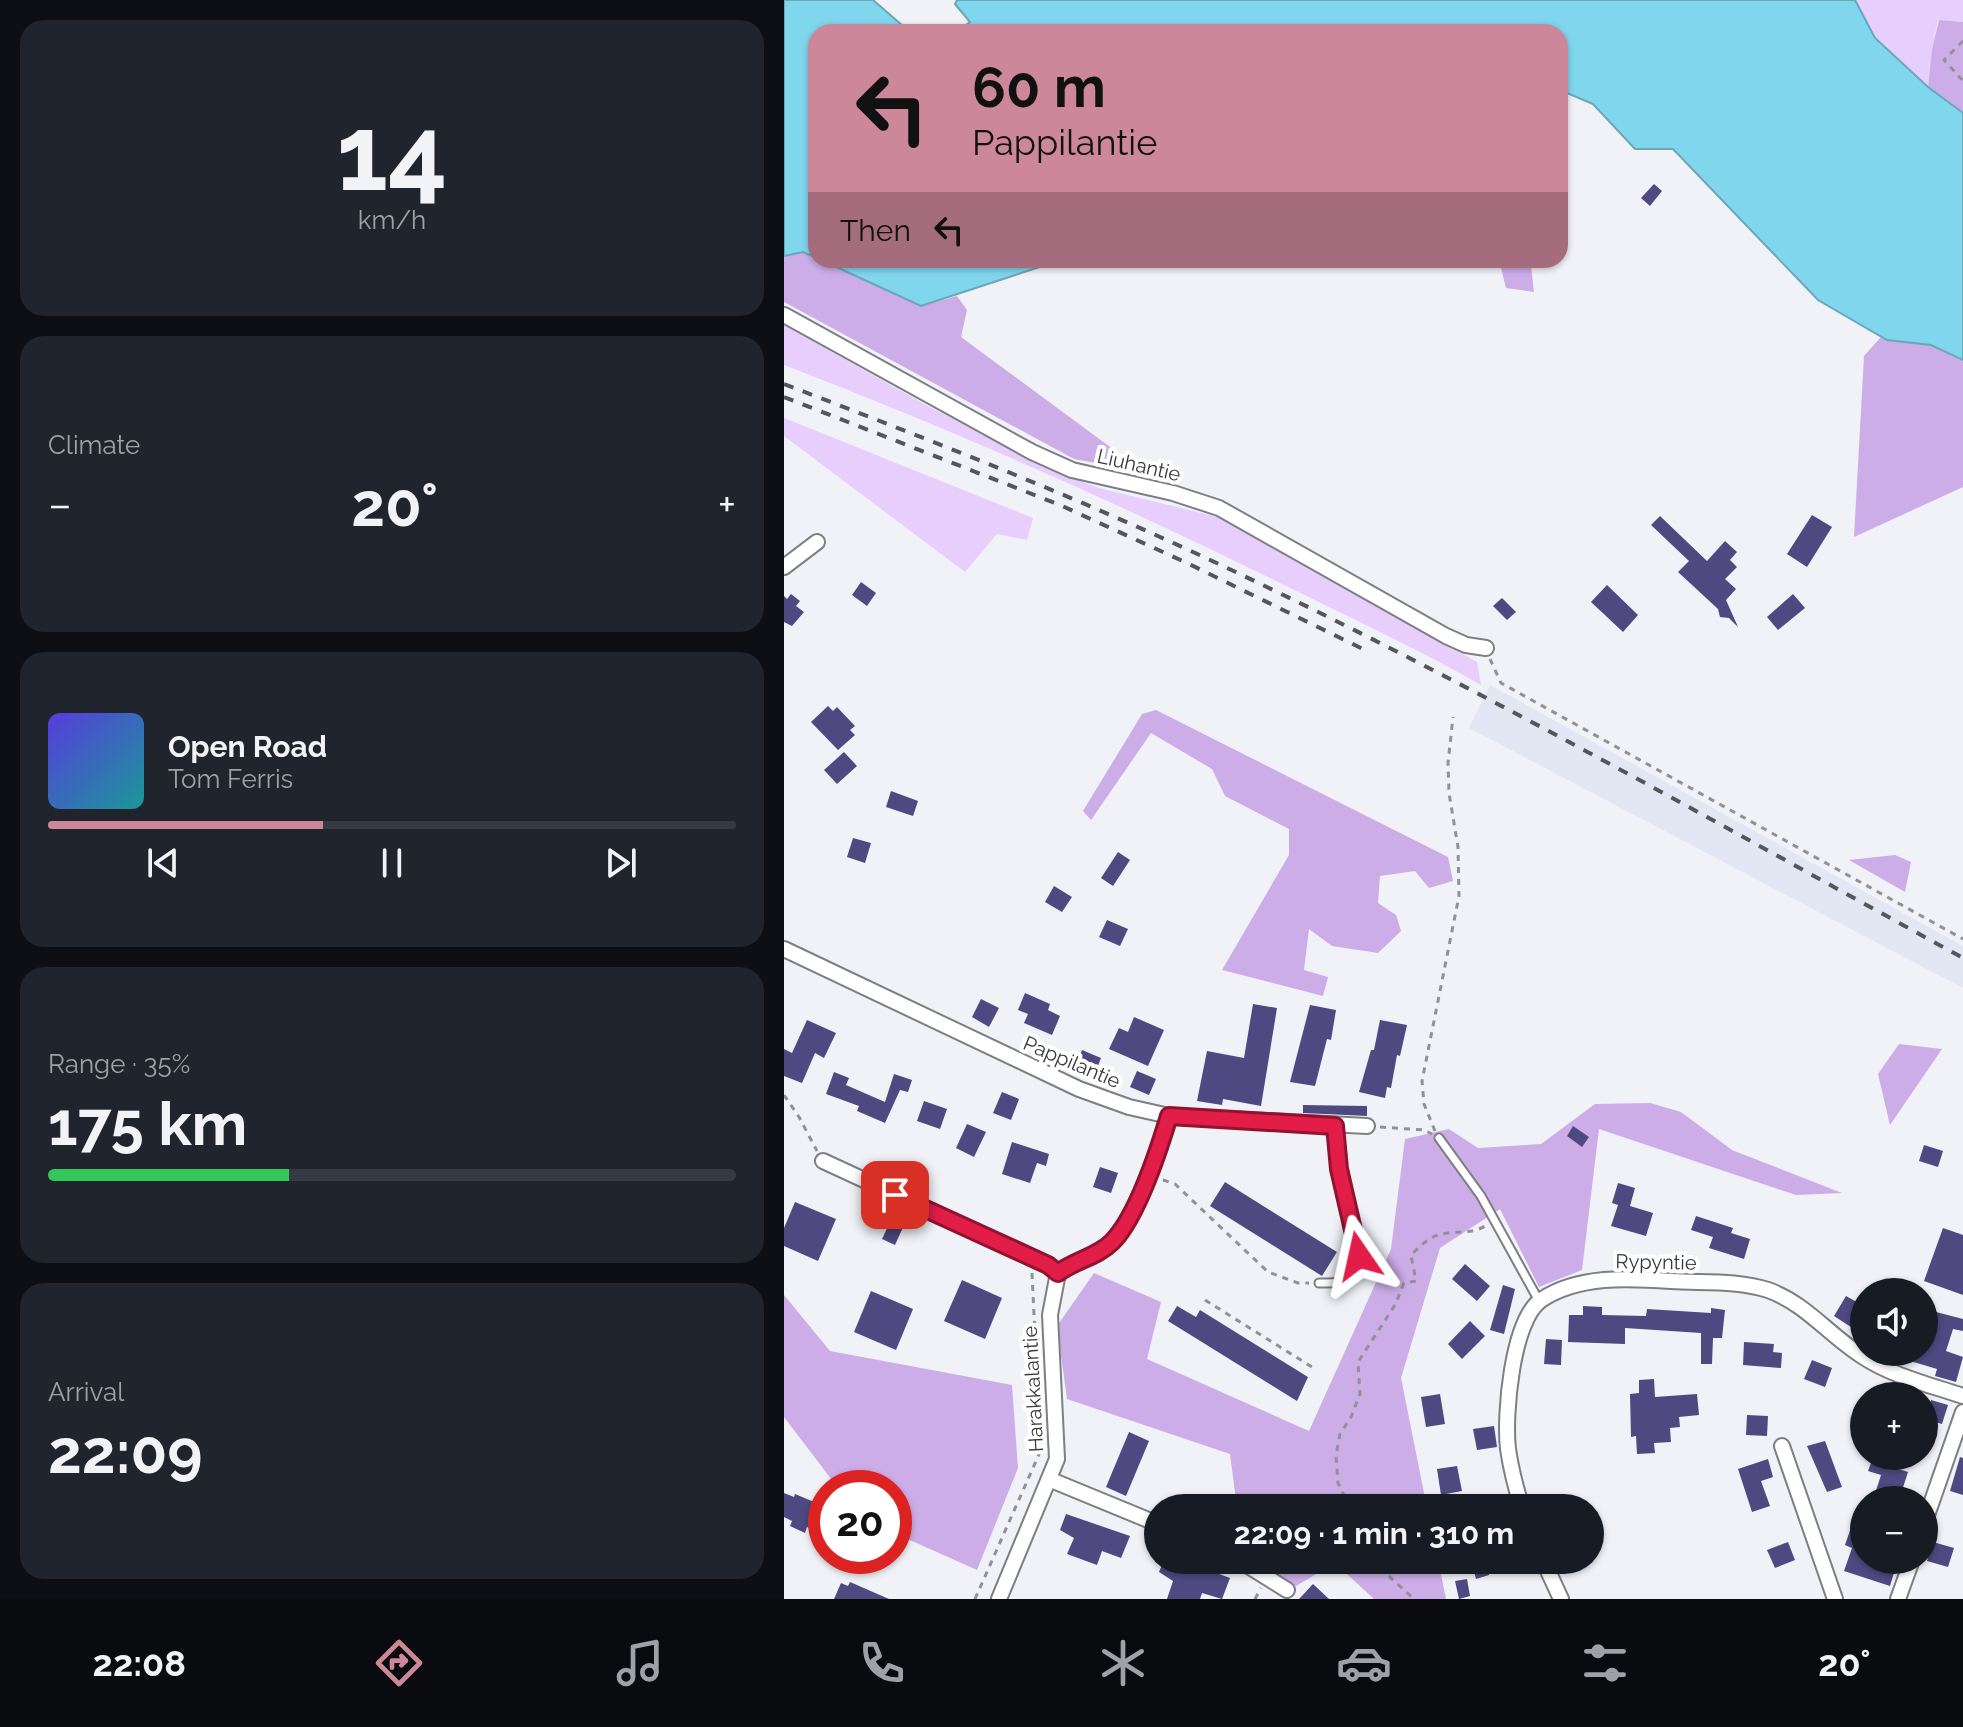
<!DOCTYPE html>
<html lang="en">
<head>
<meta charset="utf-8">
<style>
  body { margin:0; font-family:Raleway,sans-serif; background:#20242c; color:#f1f3f6; height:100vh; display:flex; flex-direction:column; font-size:30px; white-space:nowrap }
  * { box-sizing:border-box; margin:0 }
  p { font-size:26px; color:#9ea1a6 }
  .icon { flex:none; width:44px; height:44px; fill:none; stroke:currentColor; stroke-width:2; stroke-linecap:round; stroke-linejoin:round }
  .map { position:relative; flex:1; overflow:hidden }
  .sheet { display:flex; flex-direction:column; gap:20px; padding:20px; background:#0d0f14; width:784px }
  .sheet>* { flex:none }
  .top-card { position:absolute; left:24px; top:24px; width:760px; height:244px; border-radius:24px; box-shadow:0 2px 6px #0004; background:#cd879b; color:#111; overflow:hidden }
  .controls { position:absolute; left:1066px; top:1278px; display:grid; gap:16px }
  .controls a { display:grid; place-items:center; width:88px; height:88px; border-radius:50%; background:#171b24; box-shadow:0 2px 6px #0004; font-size:40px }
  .speed { position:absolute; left:24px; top:1470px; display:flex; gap:16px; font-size:40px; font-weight:700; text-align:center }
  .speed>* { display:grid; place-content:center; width:104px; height:104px; border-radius:50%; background:#171b24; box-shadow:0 2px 6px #0004; line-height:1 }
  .speed .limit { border:12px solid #d22; background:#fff; color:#111 }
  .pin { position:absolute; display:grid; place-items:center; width:68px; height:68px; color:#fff; margin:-34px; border-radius:16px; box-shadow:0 4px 12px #0006 }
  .me { position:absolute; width:88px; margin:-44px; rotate:349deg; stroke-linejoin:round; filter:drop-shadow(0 0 6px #0008) }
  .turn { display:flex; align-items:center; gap:28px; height:168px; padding:0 32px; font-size:36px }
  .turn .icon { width:104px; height:104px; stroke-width:2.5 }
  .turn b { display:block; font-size:56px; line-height:68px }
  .then { display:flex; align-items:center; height:76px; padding:0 32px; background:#0003; gap:16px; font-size:30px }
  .big { font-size:60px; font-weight:700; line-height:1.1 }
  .sheet .card { flex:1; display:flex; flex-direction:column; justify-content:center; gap:12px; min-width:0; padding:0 28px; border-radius:24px; background:#20242c }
  .sheet .dial { align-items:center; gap:0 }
  .dial b { font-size:104px; line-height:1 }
  .song { display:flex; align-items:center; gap:24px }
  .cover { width:96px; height:96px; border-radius:12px; background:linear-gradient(135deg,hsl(250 70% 55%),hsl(180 70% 35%)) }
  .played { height:8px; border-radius:4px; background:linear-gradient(90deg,#cd879b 40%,#363941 40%) }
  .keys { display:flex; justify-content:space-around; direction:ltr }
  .heat { display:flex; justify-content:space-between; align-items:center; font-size:44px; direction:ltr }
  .charge { height:12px; border-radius:6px; background:linear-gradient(90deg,#34c759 35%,#363941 0) }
  .trip { position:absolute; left:360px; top:1494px; width:460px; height:80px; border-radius:40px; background:#171b24; box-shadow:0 2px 6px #0004; font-weight:700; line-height:80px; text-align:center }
  .dock { display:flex; height:128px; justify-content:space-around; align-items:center; background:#090b0e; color:#9ea1a6 }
  .dock .icon { width:56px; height:56px }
  .dock .selected { color:#cd879b }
  .dock b { font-size:36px; color:#f1f3f6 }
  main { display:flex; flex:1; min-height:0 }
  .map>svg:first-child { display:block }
  .built { fill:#e2e7f3 }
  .green { fill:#e8cefd }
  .forest { fill:#cdade8 }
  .water { fill:#80d6ed; stroke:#6aa7b7; stroke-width:2 }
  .building { fill:#4e4980 }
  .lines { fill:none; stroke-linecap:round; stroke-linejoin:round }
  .service-casing { stroke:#7c7f83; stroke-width:11 }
  .minor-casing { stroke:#7c7f83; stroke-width:18 }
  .path { stroke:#909295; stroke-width:3; stroke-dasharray:6 6; stroke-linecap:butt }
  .service { stroke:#fff; stroke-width:7 }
  .minor { stroke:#fff; stroke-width:14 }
  .rail { stroke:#555659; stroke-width:4; stroke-dasharray:10 10; stroke-linecap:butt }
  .route-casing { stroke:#92132f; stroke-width:20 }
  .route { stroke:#e11d48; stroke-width:14 }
  .labels { text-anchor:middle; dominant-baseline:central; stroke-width:8; stroke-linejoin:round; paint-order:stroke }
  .street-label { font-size:20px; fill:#37383a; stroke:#fff }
</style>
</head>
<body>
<main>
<section class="sheet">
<div class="card dial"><b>14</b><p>km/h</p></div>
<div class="card"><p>Climate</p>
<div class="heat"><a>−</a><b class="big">20°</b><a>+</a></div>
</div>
<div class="card">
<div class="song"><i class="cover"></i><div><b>Open Road</b><p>Tom Ferris</p></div></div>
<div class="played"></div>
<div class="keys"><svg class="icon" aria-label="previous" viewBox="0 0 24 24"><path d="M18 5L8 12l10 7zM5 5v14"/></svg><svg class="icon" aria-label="pause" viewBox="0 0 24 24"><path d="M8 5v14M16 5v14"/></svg><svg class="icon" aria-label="next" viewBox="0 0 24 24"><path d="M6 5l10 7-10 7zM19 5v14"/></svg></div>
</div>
<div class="card"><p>Range · 35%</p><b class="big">175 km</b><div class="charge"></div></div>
<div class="card"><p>Arrival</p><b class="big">22:09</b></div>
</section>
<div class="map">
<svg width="1179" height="1599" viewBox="0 0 1179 1599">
  <rect width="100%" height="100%" fill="#f0f2f8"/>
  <polygon class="built" points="706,685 1179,946 1179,988 685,728"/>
  <g class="green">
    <polygon points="1071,0 1179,0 1179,22 1154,20 1148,49 1144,87 1090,38"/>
    <path d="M0 325 142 405 273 472 315 488 438 518 693 662 697 685C632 648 563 616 496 583 334 503 169 430 0 365Z"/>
    <polygon points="0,418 249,518 243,540 213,534 181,572 0,436"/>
  </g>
  <g class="forest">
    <polygon points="1155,20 1179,22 1179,113 1144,87 1148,49"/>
    <polygon points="19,252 32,260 37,260 137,306 173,296 183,310 177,337 360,472 290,459 0,302 0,256"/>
    <polygon points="719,260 754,260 747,266 750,292 722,288 716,264"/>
    <polygon points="1097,337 1103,340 1147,345 1179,360 1179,487 1070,537 1080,356"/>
    <polygon points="372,710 664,857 669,881 645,888 631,871 596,876 594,903 612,915 617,931 594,953 548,946 525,929 520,970 544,977 539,996 438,970 505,855 505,829 441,796 428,769 367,733 307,820 299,811 358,714"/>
    <polygon points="1111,855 1127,862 1121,892 1065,860"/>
    <polygon points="1115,1044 1158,1049 1106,1125 1094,1074"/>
    <polygon points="866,1103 897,1112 948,1150 1058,1193 1012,1195 815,1129 798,1270 755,1287 716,1209 656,1248 617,1378 643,1508 453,1508 446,1454 283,1399 273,1326 310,1273 377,1302 363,1359 525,1431 607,1249 621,1139 665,1129 694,1148 757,1144 811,1104"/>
    <polygon points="0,1295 46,1351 228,1385 234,1468 193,1570 110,1533 110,1488 54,1488 0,1417"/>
    <polygon points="472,1560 654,1560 662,1599 590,1599 551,1563 512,1586"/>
  </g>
  <g class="water">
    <polygon points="0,0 89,0 126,32 32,32 32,258 19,252 0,256"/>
    <polygon points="173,0 1071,0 1091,38 1144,87 1179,113 1179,360 1147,345 1103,340 1034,300 889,149 851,149 809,104 776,90 776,32 172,32 186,22 171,4"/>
    <polygon points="37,260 277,260 137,306"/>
  </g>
  <g class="building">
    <polygon points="870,184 878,191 866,206 857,198"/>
    <polygon points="1028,515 1048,527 1023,567 1003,554"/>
    <polygon points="876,516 923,561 941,541 953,552 946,560 953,567 941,579 952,589 942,600 954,627 945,618 936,617 934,609 894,572 905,561 867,525"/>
    <polygon points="77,582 92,593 83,606 68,595"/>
    <polygon points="823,585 854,615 839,632 807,602"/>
    <polygon points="7,594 16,601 12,606 20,612 8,626 0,622 0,596 3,599"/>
    <polygon points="1009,594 1021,608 994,630 983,617"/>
    <polygon points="718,598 732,612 723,620 709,606"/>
    <polygon points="44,706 49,711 53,707 71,726 66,730 71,735 54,750 27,722"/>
    <polygon points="60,752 73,766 53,784 40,770"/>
    <polygon points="107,791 134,801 129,816 102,807"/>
    <polygon points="69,838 87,843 81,863 63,857"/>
    <polygon points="334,852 346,860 329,886 317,878"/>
    <polygon points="270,886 288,897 278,912 261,902"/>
    <polygon points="323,920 344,929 336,946 315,937"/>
    <polygon points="241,993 266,1004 264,1010 276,1016 268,1035 240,1023 244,1014 234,1010"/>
    <polygon points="197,999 215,1008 205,1027 188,1017"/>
    <polygon points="469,1004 493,1008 477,1106 439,1099 438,1105 413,1101 423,1051 460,1058"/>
    <polygon points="526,1005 552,1010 547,1040 543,1039 531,1086 506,1082"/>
    <polygon points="350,1017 380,1030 364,1066 325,1049 335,1028 344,1032"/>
    <polygon points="23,1020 52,1033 40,1058 31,1053 18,1083 0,1076 0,1049 8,1053"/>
    <polygon points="596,1020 623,1025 616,1056 613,1055 607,1088 603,1087 601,1098 575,1092 587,1050 590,1050"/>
    <polygon points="298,1050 317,1058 312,1071 293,1063"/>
    <polygon points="353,1071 372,1079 365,1095 346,1087"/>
    <polygon points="50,1072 65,1078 62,1085 101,1102 110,1074 128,1080 124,1092 116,1090 101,1123 73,1111 75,1106 42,1094"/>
    <polygon points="218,1092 235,1099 227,1120 209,1113"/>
    <polygon points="140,1101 163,1109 156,1129 133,1121"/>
    <polygon points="519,1105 583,1106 583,1116 519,1113"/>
    <polygon points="183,1124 202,1132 190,1157 172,1148"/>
    <polygon points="789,1126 805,1137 798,1147 783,1136"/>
    <polygon points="228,1142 265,1154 262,1166 253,1163 246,1183 218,1174"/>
    <polygon points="1140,1145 1159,1151 1154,1167 1135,1161"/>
    <polygon points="316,1167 334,1173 327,1193 309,1187"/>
    <polygon points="441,1182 553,1252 538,1276 426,1206"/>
    <polygon points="834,1183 851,1188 846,1206 869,1213 862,1236 827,1226 834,1205 828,1203"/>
    <polygon points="11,1202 52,1219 34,1261 0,1246 0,1228"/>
    <polygon points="912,1216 949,1228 947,1233 966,1239 960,1259 925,1248 929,1237 907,1230"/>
    <polygon points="107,1220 120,1225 111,1245 98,1239"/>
    <polygon points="1159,1228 1179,1235 1179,1295 1140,1281"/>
    <polygon points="681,1264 706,1286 693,1301 668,1279"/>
    <polygon points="178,1280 218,1298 201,1339 160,1321"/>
    <polygon points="719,1285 731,1289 720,1334 706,1330"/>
    <polygon points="87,1291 129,1309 112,1350 70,1332"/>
    <polygon points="1062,1296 1080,1306 1080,1312 1070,1329 1050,1316"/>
    <polygon points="393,1306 412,1317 416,1310 524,1377 513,1401 384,1321"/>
    <polygon points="799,1306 818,1307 818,1315 862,1316 863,1309 927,1313 927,1308 941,1310 938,1338 929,1338 928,1364 917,1364 917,1333 841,1328 841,1344 784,1342 785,1315 799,1315"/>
    <polygon points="1152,1312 1179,1319 1179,1331 1169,1329 1162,1351 1179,1357 1172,1382 1151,1376 1153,1369 1106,1355 1107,1352 1140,1352 1140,1339 1145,1340"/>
    <polygon points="686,1321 701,1336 678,1359 664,1344"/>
    <polygon points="762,1339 778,1340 777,1365 760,1364"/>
    <polygon points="960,1342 990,1344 989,1352 998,1353 997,1368 959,1365"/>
    <polygon points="1028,1360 1048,1368 1041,1387 1020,1379"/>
    <polygon points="870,1379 871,1397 913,1394 915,1415 895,1417 896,1427 886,1428 887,1442 870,1443 871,1453 853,1454 852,1436 847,1437 846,1394 855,1393 855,1380"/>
    <polygon points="656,1394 661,1424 642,1427 637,1397"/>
    <polygon points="1147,1400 1164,1405 1158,1424 1141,1419"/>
    <polygon points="963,1415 984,1416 983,1436 962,1435"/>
    <polygon points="710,1426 713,1447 693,1450 689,1429"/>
    <polygon points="345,1432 365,1441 342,1496 322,1487"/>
    <polygon points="1041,1441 1058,1487 1043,1492 1023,1446"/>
    <polygon points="1176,1457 1179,1458 1179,1495 1166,1491"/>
    <polygon points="984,1459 989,1477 977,1481 986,1506 968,1512 954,1469"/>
    <polygon points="1088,1460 1124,1472 1115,1500 1089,1500 1097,1475 1084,1471"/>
    <polygon points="673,1466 678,1491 657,1495 653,1469"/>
    <polygon points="0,1493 10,1497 11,1494 42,1507 42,1535 23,1527 21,1533 6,1526 8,1521 0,1517"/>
    <polygon points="282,1514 346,1536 337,1558 318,1551 313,1565 283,1554 290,1538 276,1530"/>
    <polygon points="1071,1516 1080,1547 1080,1560 1093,1560 1112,1566 1106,1586 1060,1571 1068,1548 1061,1545"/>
    <polygon points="1004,1542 1011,1560 991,1568 983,1550"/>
    <polygon points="1149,1542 1170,1548 1164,1567 1143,1561"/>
    <polygon points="380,1560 390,1560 410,1568 411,1565 446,1578 438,1599 418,1593 416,1599 383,1599 389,1581 375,1572"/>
    <polygon points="687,1560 701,1560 705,1575 692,1579"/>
    <polygon points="683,1579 686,1596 675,1599 671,1581"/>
    <polygon points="66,1582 105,1599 50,1599 57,1583 64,1586"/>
    <polygon points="529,1584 545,1599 515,1599"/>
  </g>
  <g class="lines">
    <g class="service-casing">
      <g id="service">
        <polyline points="655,1138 697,1196 755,1301"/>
        <path d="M535 1283C547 1283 562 1284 570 1273 585 1251 560 1195 555 1170 552 1156 551 1141 551 1126"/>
      </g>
    </g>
    <g class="minor-casing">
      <g id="minor">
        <polyline points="0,315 248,452 288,470 389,493 435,508 662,636 682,645 702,648"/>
        <polyline points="0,567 33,542"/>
        <polyline points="0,949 295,1089 345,1107 385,1116 583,1126"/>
        <polyline points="39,1161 264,1265 274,1273"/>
        <polyline points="998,1446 1051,1599"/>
        <polyline points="267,1480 374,1524"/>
        <path d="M738 1508C732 1489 727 1469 724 1449 720 1415 728 1320 757 1300 794 1275 845 1278 887 1281 918 1283 954 1280 984 1290 1021 1303 1045 1335 1078 1356 1108 1376 1146 1385 1179 1396"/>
        <polyline points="1140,1524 1179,1412"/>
        <polyline points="455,1560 503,1590"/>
        <polyline points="759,1560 777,1599"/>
        <path d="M215 1599 273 1459 266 1315 274 1273C291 1260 313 1257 328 1242 352 1217 375 1149 385 1116"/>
        <polyline points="1114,1599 1128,1560"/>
      </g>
    </g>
    <g class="path">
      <polyline points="1179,41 1160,60 1179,81"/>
      <polyline points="706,659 717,683 1179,939"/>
      <polyline points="0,1095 15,1117 33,1151"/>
      <polyline points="596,1127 640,1130 648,1134"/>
      <polyline points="651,1131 640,1104 638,1081 675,896 674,847 665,793 664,763 669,717"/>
      <polyline points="379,1180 391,1184 484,1272 514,1283 525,1283"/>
      <polyline points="248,1273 253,1377"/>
      <polyline points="421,1300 528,1367"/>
      <path d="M566 1508 554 1483 552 1455 556 1434 567 1417 576 1394 574 1362 611 1305 620 1283 632 1281 627 1255C635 1247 644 1238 654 1235 670 1230 687 1235 701 1226"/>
      <polyline points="587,1560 630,1599"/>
      <polyline points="191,1599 256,1452 256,1440"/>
      <polyline points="471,1599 477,1588"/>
    </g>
    <use href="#service" class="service"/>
    <use href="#minor" class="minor"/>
    <g class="rail">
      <path d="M0 384C138 437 275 490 409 552 672 674 925 819 1179 958"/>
      <polyline points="0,397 276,505 403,563 583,651"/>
    </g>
  </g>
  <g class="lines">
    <g class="route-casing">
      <path id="route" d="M111 1195 264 1265 274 1273C291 1260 313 1257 328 1242 353 1217 375 1149 385 1116L551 1126 555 1169 575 1256"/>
    </g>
    <use href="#route" class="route"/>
  </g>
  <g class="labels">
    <g class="street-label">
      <text transform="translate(355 465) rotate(13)">Liuhantie</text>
      <text transform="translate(288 1062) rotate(23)">Pappilantie</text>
      <text transform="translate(872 1262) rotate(1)">Rypyntie</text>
      <text transform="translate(249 1389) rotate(-93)">Harakkalantie</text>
    </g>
  </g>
</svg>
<div class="controls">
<a><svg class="icon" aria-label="sound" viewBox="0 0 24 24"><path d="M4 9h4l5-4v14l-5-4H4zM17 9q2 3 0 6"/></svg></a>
<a>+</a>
<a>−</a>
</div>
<div class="speed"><div class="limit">20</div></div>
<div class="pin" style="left:111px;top:1195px;background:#d93025"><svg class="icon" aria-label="arrive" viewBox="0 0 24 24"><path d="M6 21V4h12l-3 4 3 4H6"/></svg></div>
<svg class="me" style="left:575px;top:1256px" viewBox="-20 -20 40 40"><path d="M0-17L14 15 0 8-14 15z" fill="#e11d48" stroke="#fff" stroke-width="4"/></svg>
<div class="trip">22:09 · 1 min · 310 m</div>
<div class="top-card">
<div class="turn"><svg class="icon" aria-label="left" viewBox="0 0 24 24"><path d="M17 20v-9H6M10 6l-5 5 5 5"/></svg><div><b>60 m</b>Pappilantie</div></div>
<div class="then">Then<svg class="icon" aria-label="left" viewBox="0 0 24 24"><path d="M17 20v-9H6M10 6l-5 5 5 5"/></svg></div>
</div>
</div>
</main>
<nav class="dock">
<b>22:08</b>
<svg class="icon selected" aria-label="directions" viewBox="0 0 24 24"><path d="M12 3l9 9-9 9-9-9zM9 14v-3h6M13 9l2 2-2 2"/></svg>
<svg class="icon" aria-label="music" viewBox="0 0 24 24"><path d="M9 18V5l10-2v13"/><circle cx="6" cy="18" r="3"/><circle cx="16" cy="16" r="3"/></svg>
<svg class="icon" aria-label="phone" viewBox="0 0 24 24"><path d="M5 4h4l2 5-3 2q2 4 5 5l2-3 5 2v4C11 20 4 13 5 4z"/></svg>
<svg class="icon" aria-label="climate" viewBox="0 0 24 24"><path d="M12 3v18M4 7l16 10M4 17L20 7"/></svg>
<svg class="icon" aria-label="car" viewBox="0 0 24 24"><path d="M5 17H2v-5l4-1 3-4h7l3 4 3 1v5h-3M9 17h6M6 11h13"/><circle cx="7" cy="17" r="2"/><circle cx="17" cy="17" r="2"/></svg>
<svg class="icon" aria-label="filters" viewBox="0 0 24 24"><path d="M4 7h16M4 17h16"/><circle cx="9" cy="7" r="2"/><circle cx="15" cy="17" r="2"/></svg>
<b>20°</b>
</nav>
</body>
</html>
